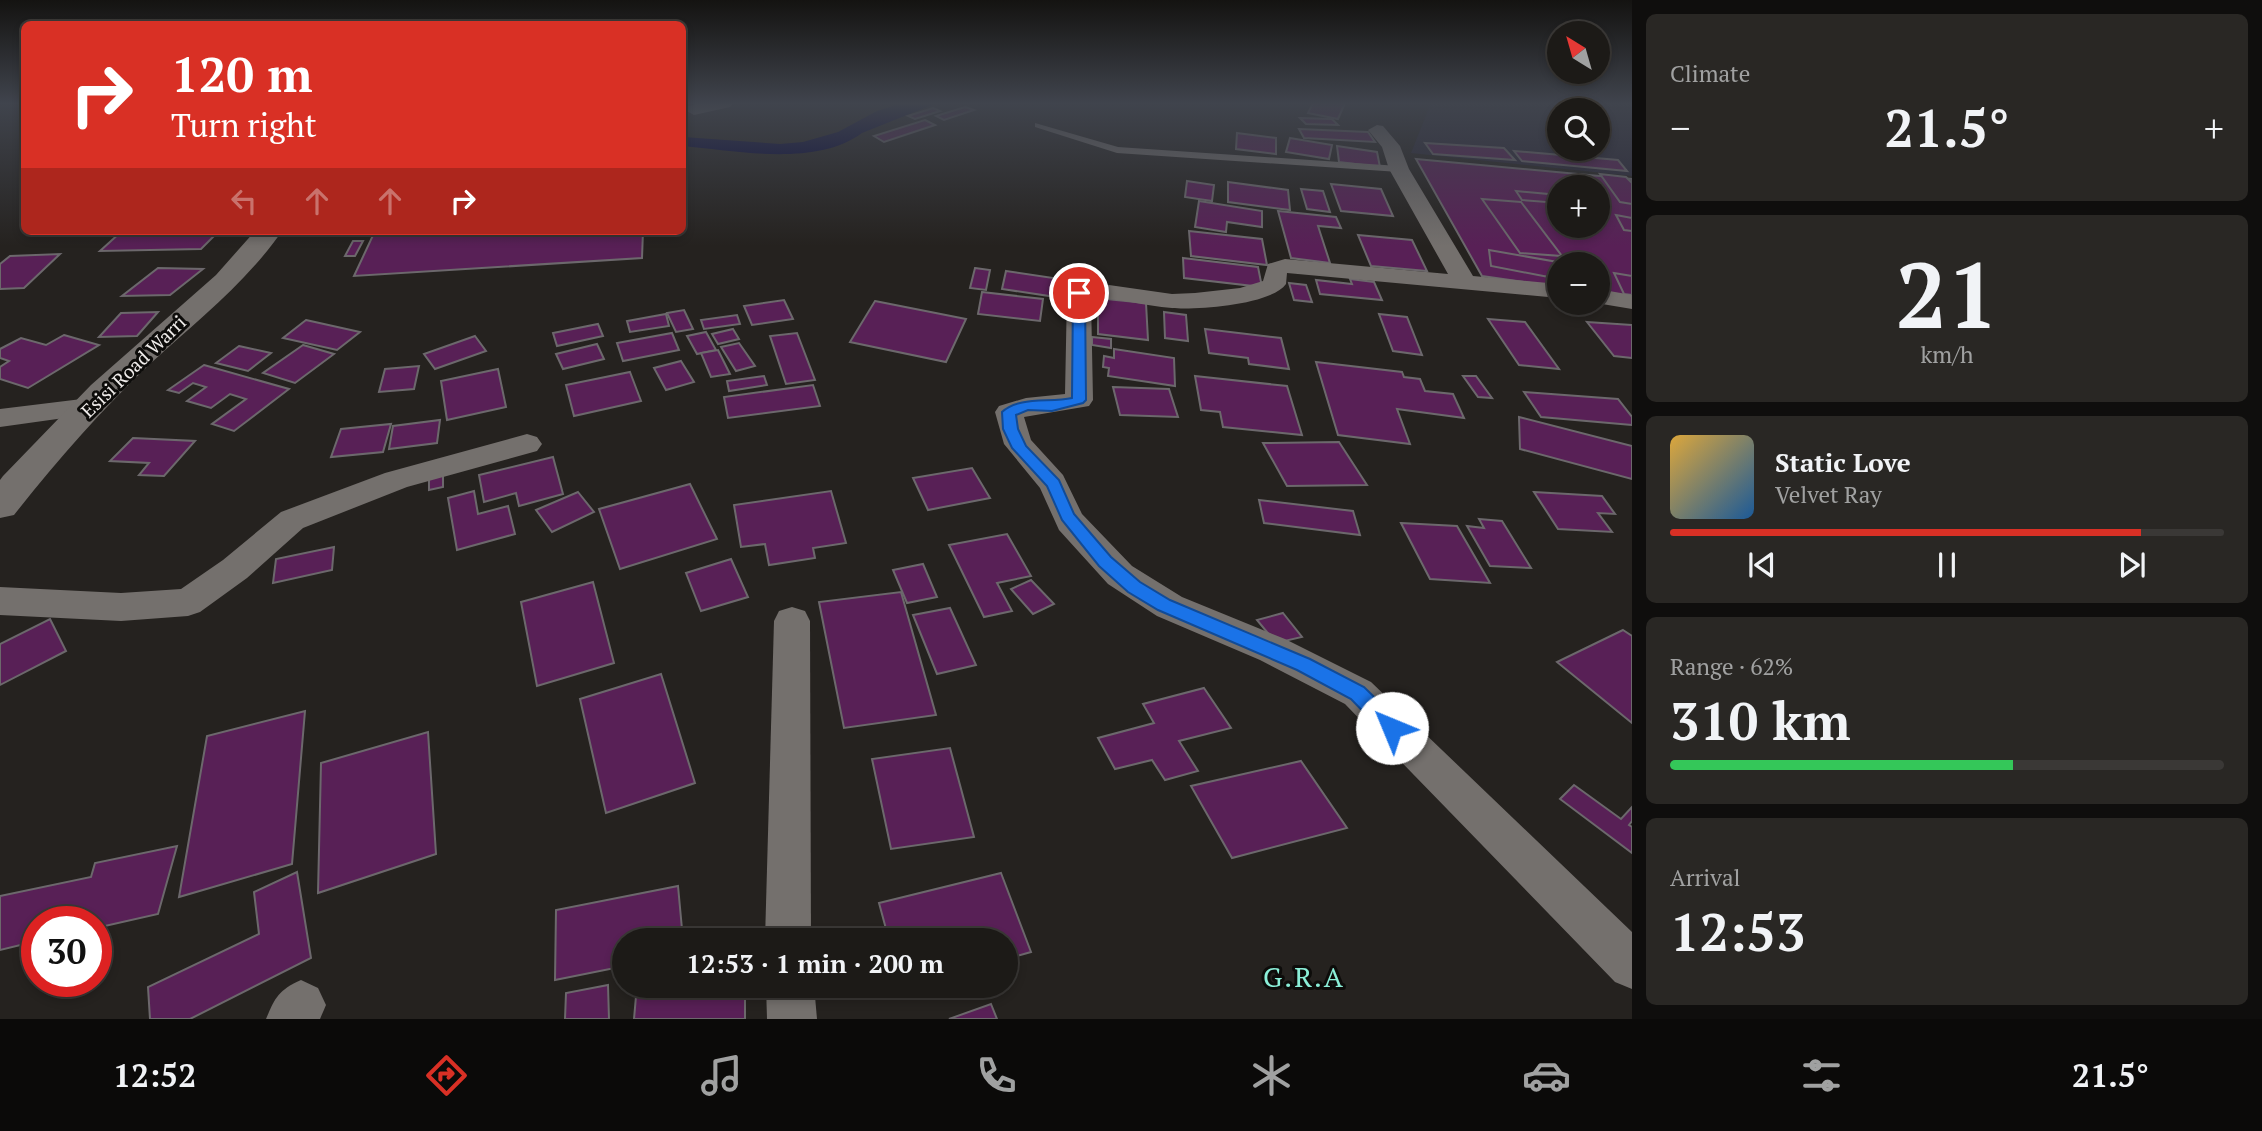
<!DOCTYPE html>
<html lang="en">
<head>
<meta charset="utf-8">
<style>
  body { margin:0; font-family:"PT Serif",serif; background:#292724; color:#f1f3f6; height:100vh; display:flex; flex-direction:column; font-size:26px; white-space:nowrap }
  * { box-sizing:border-box; margin:0 }
  p { font-size:23px; color:#a0a1a1 }
  .icon { flex:none; width:38px; height:38px; fill:none; stroke:currentColor; stroke-width:2; stroke-linecap:round; stroke-linejoin:round }
  .map { position:relative; flex:1; overflow:hidden }
  .side { display:flex; flex-direction:column; gap:14px; padding:14px; background:#0f0e0d; width:630px }
  .side>* { flex:none }
  .guide { position:absolute; left:21px; top:21px; width:665px; height:214px; border-radius:10px; box-shadow:0 4px 10px #0003,0 0 0 2px #3a3836; background:#d93025; color:#fff; overflow:hidden }
  .needle { width:46px; rotate:323deg }
  .tools { position:absolute; left:1547px; top:21px; display:grid; gap:14px }
  .tools a { display:grid; place-items:center; width:63px; height:63px; border-radius:50%; background:#1c1a17; box-shadow:0 4px 10px #0003,0 0 0 2px #3a3836; font-size:35px }
  .speed { position:absolute; left:21px; top:906px; display:flex; gap:14px; font-size:35px; font-weight:700; text-align:center }
  .speed>* { display:grid; place-content:center; width:91px; height:91px; border-radius:50%; background:#1c1a17; box-shadow:0 4px 10px #0003,0 0 0 2px #3a3836; line-height:1 }
  .speed .limit { border:10px solid #d22; background:#fff; color:#111 }
  .pin { position:absolute; display:grid; place-items:center; width:60px; height:60px; color:#fff; margin:-30px; border:4px solid #fff; border-radius:50%; box-shadow:0 2px 7px #0007 }
  .me { position:absolute; width:77px; margin:-38px; rotate:315deg; stroke-linejoin:round; filter:drop-shadow(0 0 5px #0008) }
  .turn { display:flex; align-items:center; gap:24px; height:147px; padding:0 35px; font-size:32px }
  .turn .icon { width:91px; height:91px; stroke-width:2.5 }
  .turn b { display:block; font-size:49px; line-height:60px }
  .lanes { display:flex; align-items:center; height:66px; padding:0 35px; background:#0003; justify-content:center; gap:35px; direction:ltr }
  .lanes .off { opacity:.35 }
  .big { font-size:52px; font-weight:700; line-height:1.1 }
  .side .widget { flex:1; display:flex; flex-direction:column; justify-content:center; gap:10px; min-width:0; padding:0 24px; border-radius:10px; background:#292724 }
  .side .dial { align-items:center; gap:0 }
  .dial b { font-size:91px; line-height:1 }
  .song { display:flex; align-items:center; gap:21px }
  .cover { width:84px; height:84px; border-radius:10px; background:linear-gradient(135deg,hsl(40 70% 55%),hsl(210 70% 35%)) }
  .played { height:7px; border-radius:4px; background:linear-gradient(90deg,#d93025 85%,#3a3836 85%) }
  .keys { display:flex; justify-content:space-around; direction:ltr }
  .heat { display:flex; justify-content:space-between; align-items:center; font-size:38px; direction:ltr }
  .charge { height:10px; border-radius:5px; background:linear-gradient(90deg,#34c759 62%,#3a3836 0) }
  .trip { position:absolute; left:612px; top:928px; width:406px; height:70px; border-radius:35px; background:#1c1a17; box-shadow:0 4px 10px #0003,0 0 0 2px #3a3836; font-weight:700; line-height:70px; text-align:center }
  .tab-bar { display:flex; height:112px; justify-content:space-around; align-items:center; background:#0b0a09; color:#a0a1a1 }
  .tab-bar .icon { width:49px; height:49px }
  .tab-bar .active { color:#d93025 }
  .tab-bar b { font-size:32px; color:#f1f3f6 }
  main { display:flex; flex:1; min-height:0 }
  .map>svg:first-child { display:block }
  .education { fill:#2a2737; fill-rule:evenodd }
  .water { fill:#000039 }
  .building { fill:#582056; stroke:#6c686c; stroke-width:2; fill-rule:evenodd }
  .lines { fill:none; stroke-linecap:round; stroke-linejoin:round }
  .service { fill:#74706d; fill-rule:evenodd }
  .minor { fill:#74706d; fill-rule:evenodd }
  .tertiary { fill:#74706d; fill-rule:evenodd }
  .route { fill:#1a73e8; stroke:#114b97; stroke-width:2 }
  .labels { text-anchor:middle; dominant-baseline:central; stroke-width:6; stroke-linejoin:round; paint-order:stroke }
  .street-label { font-size:19px; fill:#efecea; stroke:#0d0c0a }
  .near-quarter-label { font-size:28px; letter-spacing:2px; fill:#8befd8; stroke:#0d0c0a }
</style>
</head>
<body>
<main>
<div class="map">
<svg width="1632" height="1019" viewBox="0 0 1632 1019">
  <rect width="100%" height="100%" fill="#25221f"/>
  <path class="education" d="M1431 103H1632V176L1411 153ZM1559 110H1598V149H1559Z"/>
  <path class="water" d="M902 103H937L862 133C816 167 737 151 683 146V137L780 144 803 142 838 132 877 111Z"/>
  <g class="building">
    <polygon points="1313,103 1345,103 1338,119 1308,113"/>
    <polygon points="965,107 974,110 944,120 936,116"/>
    <polygon points="933,108 940,111 915,119 908,116"/>
    <polygon points="1300,118 1332,119 1338,125 1306,124"/>
    <polygon points="925,120 935,125 884,142 874,136"/>
    <polygon points="1299,129 1368,132 1375,142 1304,138"/>
    <polygon points="1237,133 1276,138 1276,154 1236,149"/>
    <polygon points="1290,138 1332,145 1329,159 1286,152"/>
    <polygon points="1425,143 1504,148 1515,160 1433,154"/>
    <polygon points="1337,146 1377,152 1380,167 1339,162"/>
    <polygon points="1514,151 1618,160 1627,171 1522,161"/>
    <path d="M1416 159 1632 179V297L1598 292V264H1559V287L1482 276ZM1559 187H1598V226H1559Z"/>
    <polygon points="1600,174 1626,177 1632,183 1632,204 1620,202"/>
    <polygon points="1187,181 1214,185 1212,201 1185,197"/>
    <polygon points="1228,182 1288,190 1290,210 1228,202"/>
    <polygon points="1331,184 1381,189 1393,216 1341,211"/>
    <polygon points="1301,189 1323,191 1330,212 1307,209"/>
    <polygon points="1516,191 1559,195 1559,203 1522,200"/>
    <polygon points="1482,199 1521,202 1562,256 1520,253"/>
    <polygon points="1199,201 1262,211 1262,227 1227,222 1226,232 1195,227"/>
    <polygon points="1278,211 1336,217 1341,228 1318,226 1330,263 1291,258"/>
    <polygon points="1616,215 1632,218 1632,231 1624,230"/>
    <polygon points="122,231 219,231 201,249 100,251"/>
    <polygon points="375,231 643,231 642,258 354,276"/>
    <polygon points="1189,231 1262,239 1267,265 1191,256"/>
    <polygon points="1358,235 1412,240 1427,271 1371,266"/>
    <polygon points="353,241 363,241 355,256 345,256"/>
    <polygon points="1489,250 1569,264 1559,264 1559,279 1491,266"/>
    <polygon points="60,254 24,288 0,289 0,264 10,256"/>
    <polygon points="1183,258 1258,267 1262,287 1184,278"/>
    <polygon points="158,268 203,269 170,295 122,296"/>
    <polygon points="975,268 990,270 986,290 970,288"/>
    <polygon points="1006,271 1060,279 1056,297 1002,289"/>
    <polygon points="1614,273 1632,276 1632,295 1624,294"/>
    <polygon points="1350,279 1374,282 1382,300 1320,294 1316,280 1352,284"/>
    <polygon points="1289,283 1306,285 1312,302 1294,300"/>
    <polygon points="982,292 1043,299 1040,321 978,314"/>
    <polygon points="1090,294 1107,296 1107,299 1146,303 1148,340 1098,334 1098,304 1090,303"/>
    <polygon points="784,300 793,319 752,325 744,306"/>
    <polygon points="875,301 966,319 946,362 850,342"/>
    <polygon points="684,310 693,329 676,332 667,313"/>
    <polygon points="158,312 137,336 99,337 121,313"/>
    <polygon points="1164,312 1186,315 1188,341 1165,338"/>
    <polygon points="666,314 669,326 630,332 627,321"/>
    <polygon points="1379,314 1407,317 1422,355 1393,351"/>
    <polygon points="737,315 740,324 704,329 701,320"/>
    <polygon points="1488,319 1525,322 1559,369 1519,365"/>
    <polygon points="306,320 360,332 337,350 283,338"/>
    <polygon points="1587,322 1632,325 1632,358 1614,356"/>
    <polygon points="598,324 603,336 557,346 553,333"/>
    <polygon points="733,329 739,339 718,344 712,334"/>
    <polygon points="1205,329 1281,338 1289,369 1249,364 1248,358 1209,353"/>
    <polygon points="706,332 716,350 697,354 687,336"/>
    <polygon points="672,333 679,350 623,361 617,343"/>
    <polygon points="797,333 815,380 786,384 770,336"/>
    <polygon points="64,335 99,345 28,388 0,379 0,367 9,361 0,358 0,349 21,338 46,345"/>
    <polygon points="475,336 486,351 435,369 424,354"/>
    <polygon points="1092,337 1111,339 1111,348 1092,345"/>
    <polygon points="739,343 755,366 736,371 721,347"/>
    <polygon points="597,344 604,359 563,369 556,354"/>
    <polygon points="303,345 334,354 295,383 263,373"/>
    <polygon points="239,346 271,353 248,371 216,363"/>
    <polygon points="1114,349 1174,358 1175,386 1108,376 1109,368 1103,367 1104,356 1114,358"/>
    <polygon points="718,350 730,374 711,377 701,353"/>
    <polygon points="681,361 694,382 666,390 654,368"/>
    <polygon points="1316,362 1402,372 1404,377 1420,379 1425,391 1453,394 1464,418 1397,409 1410,444 1338,435"/>
    <polygon points="204,365 289,389 234,431 212,424 246,399 230,394 211,408 187,401 206,387 193,383 179,393 168,390"/>
    <polygon points="419,366 414,389 379,392 385,369"/>
    <polygon points="498,369 506,407 447,420 441,381"/>
    <polygon points="630,372 641,401 574,416 566,385"/>
    <polygon points="764,376 767,385 729,391 727,381"/>
    <polygon points="1195,376 1287,386 1302,435 1223,427 1220,412 1201,410"/>
    <polygon points="1463,376 1476,376 1492,398 1478,397"/>
    <polygon points="813,385 820,406 728,418 724,397"/>
    <polygon points="1113,387 1169,389 1178,417 1120,415"/>
    <polygon points="1524,392 1618,399 1632,417 1632,425 1541,417"/>
    <polygon points="1519,417 1632,446 1632,479 1520,449"/>
    <polygon points="440,420 437,443 389,449 393,426"/>
    <polygon points="391,424 383,452 331,457 341,429"/>
    <polygon points="133,438 195,441 164,476 139,475 149,463 110,461"/>
    <polygon points="1339,442 1367,485 1287,486 1263,443"/>
    <polygon points="553,457 563,494 519,506 516,493 484,502 479,475"/>
    <polygon points="972,468 990,498 928,510 913,478"/>
    <polygon points="443,472 443,487 429,490 429,474"/>
    <polygon points="690,484 717,539 620,569 599,509"/>
    <polygon points="474,491 478,514 508,506 515,534 457,550 448,498"/>
    <polygon points="831,491 846,543 813,548 815,558 769,565 765,544 741,547 734,505"/>
    <polygon points="578,492 594,512 552,532 536,510"/>
    <polygon points="1534,492 1602,496 1615,514 1598,513 1612,532 1558,529"/>
    <polygon points="1259,500 1353,511 1360,535 1264,523"/>
    <polygon points="1479,519 1502,521 1531,568 1490,566 1467,526 1484,528"/>
    <polygon points="1401,523 1457,526 1490,583 1430,579"/>
    <polygon points="1007,534 1031,576 997,583 1012,611 984,617 949,545"/>
    <polygon points="334,547 332,570 273,583 276,559"/>
    <polygon points="731,559 748,597 701,611 686,573"/>
    <polygon points="923,564 937,597 907,603 893,570"/>
    <polygon points="1031,580 1054,604 1033,614 1011,589"/>
    <polygon points="593,582 614,663 537,686 521,602"/>
    <polygon points="901,592 936,715 844,728 819,602"/>
    <polygon points="950,608 976,665 937,674 913,615"/>
    <polygon points="1283,613 1302,637 1276,643 1257,620"/>
    <polygon points="50,619 66,651 0,685 0,644"/>
    <polygon points="1623,630 1632,636 1632,723 1557,662"/>
    <polygon points="661,674 695,783 606,813 580,699"/>
    <polygon points="1204,688 1231,728 1179,741 1198,771 1165,780 1152,760 1115,769 1098,738 1154,723 1143,704"/>
    <polygon points="305,711 292,864 179,897 207,736"/>
    <polygon points="428,732 436,854 318,893 321,763"/>
    <polygon points="950,748 974,837 891,849 872,759"/>
    <polygon points="1301,761 1347,828 1232,858 1191,786"/>
    <polygon points="1574,785 1621,819 1632,807 1632,821 1629,825 1632,827 1632,853 1560,799"/>
    <polygon points="177,846 158,914 96,928 96,922 37,922 37,941 0,950 0,896 91,877 95,863"/>
    <polygon points="297,872 311,958 190,1019 150,1019 148,987 259,934 254,892"/>
    <polygon points="1001,873 1031,952 1006,959 1006,940 889,940 879,903"/>
    <polygon points="678,886 683,940 625,940 625,966 555,980 556,910"/>
    <polygon points="608,985 609,1019 565,1019 566,993"/>
    <polygon points="637,985 745,985 745,1019 634,1019"/>
    <polygon points="991,1004 997,1019 949,1019"/>
  </g>
  <g class="lines">
    <polygon class="service" points="1035,123 1118,147 1399,166 1404,169 1399,172 1117,153 1035,127"/>
    <g class="minor">
      <polygon points="702,103 733,103 730,107 694,115 685,110 688,106"/>
      <path d="M1377 125 1383 126 1400 146 1409 169 1473 276 1559 284V298L1287 273 1286 284C1271 305 1197 310 1172 308 1144 306 1119 298 1091 298L1093 400 1089 406 1024 417 1031 440 1063 475 1082 514 1132 566 1182 597 1285 639 1371 682 1632 932V989L1615 982 1345 704 1260 660 1157 616 1108 584 1059 530 1040 488 1004 444 995 412 999 406 1026 398 1065 394 1067 293 1071 288 1102 284 1172 294 1195 293 1240 288 1263 281 1268 264 1285 259 1448 274 1389 169 1382 147 1368 130Z"/>
      <polygon points="1598,289 1632,295 1632,309 1596,303"/>
      <polygon points="90,398 100,401 104,407 100,413 0,427 0,409"/>
      <polygon points="527,434 537,437 542,444 537,451 407,487 303,528 247,578 200,612 188,616 121,621 0,615 0,587 121,593 181,589 223,560 281,512 385,473"/>
      <polygon points="792,607 805,611 810,621 811,940 765,940 774,621 779,611"/>
      <path d="M301 980 318 988 326 1005 320 1019H266C275 997 279 990 301 980Z"/>
      <polygon points="766,985 814,985 817,1019 767,1019"/>
    </g>
    <path class="tertiary" d="M255 231H282C246 283 197 321 150 364 101 410 56 462 14 515L0 518V480L3 476 91 385 216 275Z"/>
  </g>
  <linearGradient id="sky" x2="0" y2="1"><stop stop-color="#141311"/><stop offset="0.42" stop-color="#40444d"/><stop offset="1" stop-color="#40444d" stop-opacity="0"/></linearGradient>
  <rect width="1632" height="246" fill="url(#sky)"/>
  <path class="route" d="M1079 290 1085 293 1086 400 1083 403 1052 411 1028 410 1016 415 1018 429 1026 446 1059 480 1074 514 1111 557 1140 582 1170 600 1310 659 1364 687 1399 721 1402 728 1399 734 1392 736 1385 734 1351 699 1297 670 1158 610 1128 592 1099 566 1062 520 1047 486 1012 448 1003 429 1002 412C1019 396 1049 403 1072 398L1073 293Z"/>
  <g class="labels">
    <g class="street-label">
      <text transform="translate(133 366) rotate(-44)">Esisi Road Warri</text>
    </g>
    <g class="near-quarter-label">
      <text x="1304" y="976">G.R.A</text>
    </g>
  </g>
</svg>
<div class="tools">
<a><svg class="needle" viewBox="-14 -14 28 28"><path d="M0-13l5 13h-10z" fill="#e53935"/><path d="M0 13l5-13h-10z" fill="#a0a1a1"/></svg></a>
<a><svg class="icon" aria-label="search" viewBox="0 0 24 24"><circle cx="10" cy="10" r="6"/><path d="M15 15l6 6"/></svg></a>
<a>+</a>
<a>−</a>
</div>
<div class="speed"><div class="limit">30</div></div>
<div class="pin" style="left:1079px;top:293px;background:#d93025"><svg class="icon" aria-label="arrive" viewBox="0 0 24 24"><path d="M6 21V4h12l-3 4 3 4H6"/></svg></div>
<svg class="me" style="left:1392px;top:728px" viewBox="-20 -20 40 40"><circle r="19" fill="#fff"/><path d="M0-13L10 11 0 6-10 11z" fill="#1a73e8"/></svg>
<div class="trip">12:53 · 1 min · 200 m</div>
<div class="guide">
<div class="turn"><svg class="icon" aria-label="right" viewBox="0 0 24 24"><path d="M7 20v-9h11M14 6l5 5-5 5"/></svg><div><b>120 m</b>Turn right</div></div>
<div class="lanes"><svg class="icon off" aria-label="left" viewBox="0 0 24 24"><path d="M17 20v-9H6M10 6l-5 5 5 5"/></svg><svg class="icon off" aria-label="ahead" viewBox="0 0 24 24"><path d="M12 20V5M6 11l6-6 6 6"/></svg><svg class="icon off" aria-label="ahead" viewBox="0 0 24 24"><path d="M12 20V5M6 11l6-6 6 6"/></svg><svg class="icon" aria-label="right" viewBox="0 0 24 24"><path d="M7 20v-9h11M14 6l5 5-5 5"/></svg></div>
</div>
</div>
<section class="side">
<div class="widget"><p>Climate</p>
<div class="heat"><a>−</a><b class="big">21.5°</b><a>+</a></div>
</div>
<div class="widget dial"><b>21</b><p>km/h</p></div>
<div class="widget">
<div class="song"><i class="cover"></i><div><b>Static Love</b><p>Velvet Ray</p></div></div>
<div class="played"></div>
<div class="keys"><svg class="icon" aria-label="previous" viewBox="0 0 24 24"><path d="M18 5L8 12l10 7zM5 5v14"/></svg><svg class="icon" aria-label="pause" viewBox="0 0 24 24"><path d="M8 5v14M16 5v14"/></svg><svg class="icon" aria-label="next" viewBox="0 0 24 24"><path d="M6 5l10 7-10 7zM19 5v14"/></svg></div>
</div>
<div class="widget"><p>Range · 62%</p><b class="big">310 km</b><div class="charge"></div></div>
<div class="widget"><p>Arrival</p><b class="big">12:53</b></div>
</section>
</main>
<nav class="tab-bar">
<b>12:52</b>
<svg class="icon active" aria-label="directions" viewBox="0 0 24 24"><path d="M12 3l9 9-9 9-9-9zM9 14v-3h6M13 9l2 2-2 2"/></svg>
<svg class="icon" aria-label="music" viewBox="0 0 24 24"><path d="M9 18V5l10-2v13"/><circle cx="6" cy="18" r="3"/><circle cx="16" cy="16" r="3"/></svg>
<svg class="icon" aria-label="phone" viewBox="0 0 24 24"><path d="M5 4h4l2 5-3 2q2 4 5 5l2-3 5 2v4C11 20 4 13 5 4z"/></svg>
<svg class="icon" aria-label="climate" viewBox="0 0 24 24"><path d="M12 3v18M4 7l16 10M4 17L20 7"/></svg>
<svg class="icon" aria-label="car" viewBox="0 0 24 24"><path d="M5 17H2v-5l4-1 3-4h7l3 4 3 1v5h-3M9 17h6M6 11h13"/><circle cx="7" cy="17" r="2"/><circle cx="17" cy="17" r="2"/></svg>
<svg class="icon" aria-label="filters" viewBox="0 0 24 24"><path d="M4 7h16M4 17h16"/><circle cx="9" cy="7" r="2"/><circle cx="15" cy="17" r="2"/></svg>
<b>21.5°</b>
</nav>
</body>
</html>
